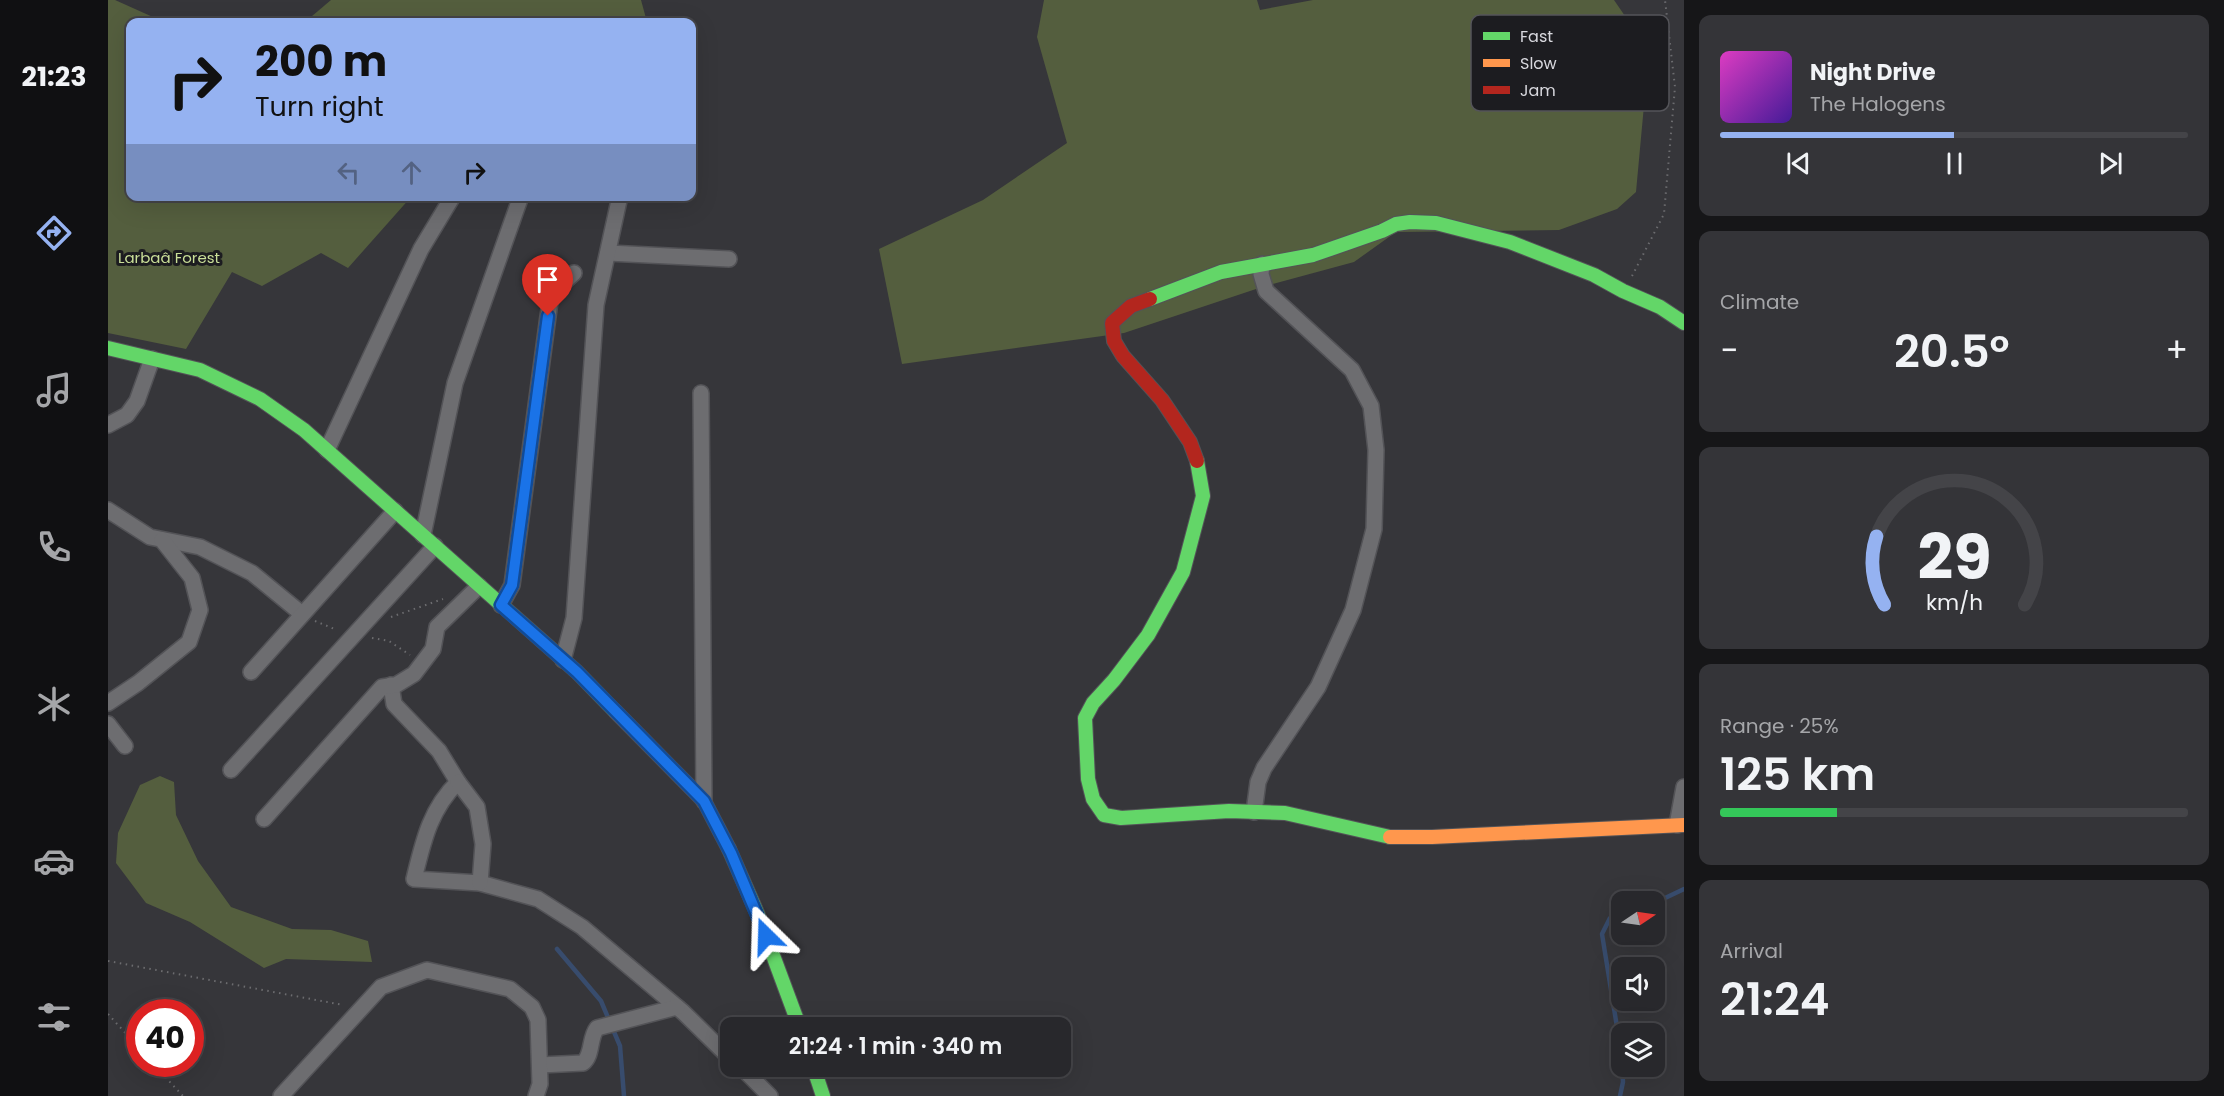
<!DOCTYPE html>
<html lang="en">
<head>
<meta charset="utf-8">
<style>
  body { margin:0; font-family:Poppins,sans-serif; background:#343438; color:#f1f3f6; height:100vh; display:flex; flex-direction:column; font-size:22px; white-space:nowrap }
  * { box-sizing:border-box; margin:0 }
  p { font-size:20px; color:#a5a6a9 }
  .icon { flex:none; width:33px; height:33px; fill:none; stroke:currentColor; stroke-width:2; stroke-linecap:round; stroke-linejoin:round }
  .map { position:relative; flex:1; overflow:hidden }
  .drawer { display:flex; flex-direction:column; gap:15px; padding:15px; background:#161618; width:540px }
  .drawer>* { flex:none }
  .top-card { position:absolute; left:18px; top:18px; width:570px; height:183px; border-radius:12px; box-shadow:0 6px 24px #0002,0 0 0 2px #444448; background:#95b2f1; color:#111; overflow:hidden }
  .needle { width:39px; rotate:77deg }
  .controls { position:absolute; left:1503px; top:891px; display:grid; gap:12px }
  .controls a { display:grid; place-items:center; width:54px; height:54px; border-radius:12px; background:#28282c; box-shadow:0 6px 24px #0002,0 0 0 2px #444448; font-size:30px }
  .speed { position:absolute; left:18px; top:999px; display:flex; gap:12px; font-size:30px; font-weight:700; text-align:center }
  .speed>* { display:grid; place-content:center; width:78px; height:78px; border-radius:50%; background:#28282c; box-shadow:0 6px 24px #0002,0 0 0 2px #444448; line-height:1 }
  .speed .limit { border:9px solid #d22; background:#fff; color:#111 }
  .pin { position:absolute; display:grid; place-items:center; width:51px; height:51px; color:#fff; margin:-62px -26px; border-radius:50% 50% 50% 0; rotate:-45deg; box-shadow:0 0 6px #0007 }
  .pin .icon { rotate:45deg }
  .me { position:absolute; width:66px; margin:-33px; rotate:338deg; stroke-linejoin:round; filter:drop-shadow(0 0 4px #0008) }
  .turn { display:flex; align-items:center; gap:21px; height:126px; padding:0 30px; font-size:27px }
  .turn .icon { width:78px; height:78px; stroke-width:2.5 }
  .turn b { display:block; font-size:42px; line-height:51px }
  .lanes { display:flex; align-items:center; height:57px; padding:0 30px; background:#0003; justify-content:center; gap:30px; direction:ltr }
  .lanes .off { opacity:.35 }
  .big { font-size:45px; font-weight:600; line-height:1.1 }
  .drawer .widget { flex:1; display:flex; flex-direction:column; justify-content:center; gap:9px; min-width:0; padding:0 21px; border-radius:12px; background:#343438 }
  .drawer .dial { align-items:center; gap:0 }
  .dial svg { height:156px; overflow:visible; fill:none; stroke:#444448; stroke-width:7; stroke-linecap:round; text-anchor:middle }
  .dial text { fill:#f1f3f6; stroke:none }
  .song { display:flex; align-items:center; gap:18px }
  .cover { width:72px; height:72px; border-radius:9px; background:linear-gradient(135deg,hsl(310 70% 55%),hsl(260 70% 35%)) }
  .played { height:6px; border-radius:3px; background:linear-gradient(90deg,#95b2f1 50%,#444448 50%) }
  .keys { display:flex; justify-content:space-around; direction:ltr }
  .heat { display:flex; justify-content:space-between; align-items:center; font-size:33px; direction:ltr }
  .charge { height:9px; border-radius:4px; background:linear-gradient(90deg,#34c759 25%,#444448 0) }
  .trip { position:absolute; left:612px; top:1017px; width:351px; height:60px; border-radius:12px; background:#28282c; box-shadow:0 6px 24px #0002,0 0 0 2px #444448; font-weight:600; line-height:60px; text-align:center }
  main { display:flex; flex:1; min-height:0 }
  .menu { display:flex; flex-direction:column; width:108px; justify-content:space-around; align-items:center; background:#101012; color:#a5a6a9 }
  .menu .icon { width:42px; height:42px }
  .menu .active { color:#95b2f1 }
  .menu b { font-size:27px; color:#f1f3f6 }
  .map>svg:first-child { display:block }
  .green { fill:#545e3e }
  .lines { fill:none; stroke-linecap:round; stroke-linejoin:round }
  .stream { stroke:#384c6d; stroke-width:4.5 }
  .street-casing { stroke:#535357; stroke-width:18 }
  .fast-casing { stroke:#535357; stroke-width:16 }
  .slow-casing { stroke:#535357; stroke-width:16 }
  .jam-casing { stroke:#535357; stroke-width:16 }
  .path { stroke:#6c6c6f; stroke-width:2; stroke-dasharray:1.5 4.5; stroke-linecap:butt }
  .street { stroke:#6d6d70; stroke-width:15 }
  .fast { stroke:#63d668; stroke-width:14 }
  .slow { stroke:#ff974d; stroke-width:14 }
  .jam { stroke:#b3261e; stroke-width:14 }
  .route-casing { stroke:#114b97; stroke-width:15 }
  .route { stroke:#1a73e8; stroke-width:10 }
  .labels { text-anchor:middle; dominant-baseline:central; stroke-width:6; stroke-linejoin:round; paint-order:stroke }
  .park-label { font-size:15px; fill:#cadf98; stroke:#1c1c20 }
  .key { fill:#1c1c20; stroke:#545459; stroke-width:1.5 }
  .key-label { font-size:16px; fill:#d8d8de }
</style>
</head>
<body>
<main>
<nav class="menu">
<b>21:23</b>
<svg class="icon active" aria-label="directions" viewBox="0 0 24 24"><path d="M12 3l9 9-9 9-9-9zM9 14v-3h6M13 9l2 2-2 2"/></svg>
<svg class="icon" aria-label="music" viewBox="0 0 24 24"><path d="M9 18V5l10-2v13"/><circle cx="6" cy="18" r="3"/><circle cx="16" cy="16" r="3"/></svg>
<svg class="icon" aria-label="phone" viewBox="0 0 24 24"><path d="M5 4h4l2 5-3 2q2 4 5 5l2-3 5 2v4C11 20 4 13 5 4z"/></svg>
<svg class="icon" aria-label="climate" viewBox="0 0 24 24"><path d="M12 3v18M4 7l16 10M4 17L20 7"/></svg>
<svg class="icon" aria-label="car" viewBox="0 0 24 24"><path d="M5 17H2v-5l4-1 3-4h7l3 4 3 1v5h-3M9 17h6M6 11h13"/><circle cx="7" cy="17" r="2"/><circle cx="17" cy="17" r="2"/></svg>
<svg class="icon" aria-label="filters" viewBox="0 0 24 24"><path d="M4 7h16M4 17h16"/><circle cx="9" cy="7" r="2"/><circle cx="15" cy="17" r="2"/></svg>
</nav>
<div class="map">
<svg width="1576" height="1096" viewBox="0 0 1576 1096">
  <rect width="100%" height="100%" fill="#36363a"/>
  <g class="green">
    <polygon points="0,0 7,0 56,22 22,22 22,196 303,197 240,268 213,253 154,286 124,272 78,349 0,333"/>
    <polygon points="223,0 533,0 539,22 197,22"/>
    <polygon points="936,0 1149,0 1152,10 1205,0 1506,0 1541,51 1528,192 1509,209 1451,230 1288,232 1246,262 1154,287 1016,333 794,364 771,249 875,200 959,143 929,37"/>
    <polygon points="52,776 66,782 68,815 90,861 123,907 184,929 223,930 260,941 264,962 178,959 156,968 82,922 38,903 8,863 10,833 32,785"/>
  </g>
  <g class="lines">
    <g class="stream">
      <polyline points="1537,902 1555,899 1576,889"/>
      <polyline points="1514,910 1502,918 1494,934 1514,1058"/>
      <polyline points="449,949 493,1001 512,1046 516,1096"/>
      <polyline points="1512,1096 1515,1082 1514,1066"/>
    </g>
    <g class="street-casing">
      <g id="street">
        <polyline points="500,253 621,259"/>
        <polyline points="593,393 596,801"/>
        <polyline points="0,425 19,415 29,401 44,359"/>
        <polyline points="219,450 313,249 345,196"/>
        <polyline points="0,510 42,537 92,547 144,573 194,614"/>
        <polyline points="315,535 347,383 413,196"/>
        <polyline points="393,605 404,585 443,294 466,273"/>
        <polyline points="455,660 466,618 488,305 512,196"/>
        <polyline points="143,672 287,511"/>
        <path d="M283 685 286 704 331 751 350 782C322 809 315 842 306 879L372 883 430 899 474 927 575 1012 622 1058"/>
        <polyline points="0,703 30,683 81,642 92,610 84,578 54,540"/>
        <polyline points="0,724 17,746"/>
        <polyline points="123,770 327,546"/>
        <polyline points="350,782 369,807 375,844 372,883"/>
        <polyline points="1146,812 1150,782 1156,768 1210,687 1245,610 1266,529 1268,450 1263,406 1244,370 1158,291 1153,274 1154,264"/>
        <polyline points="156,819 274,687 288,685 306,674 325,649 329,627 371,586"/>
        <polyline points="1569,825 1576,787"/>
        <path d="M432 1065 475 1063C485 1055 481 1038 489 1028L569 1007"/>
        <polyline points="632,1066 662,1096"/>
        <polyline points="173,1096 273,987 319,970 402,989 424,1007 430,1020 432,1084 428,1096"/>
      </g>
    </g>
    <g class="fast-casing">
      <g id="fast">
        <polyline points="1042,299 1113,272 1205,255 1274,231 1288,224 1302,222 1328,223 1402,242 1486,275 1515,291 1552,307 1576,323"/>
        <polyline points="0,348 92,370 152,399 196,430 469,672 507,711"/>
        <polyline points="1089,461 1095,496 1075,572 1040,635 1006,680 985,703 977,718 980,779 985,799 996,815 1013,818 1121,811 1177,813 1282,837"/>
        <polyline points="621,849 650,915 692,1028"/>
        <polyline points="705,1066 715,1096"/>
      </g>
    </g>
    <g class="slow-casing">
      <g id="slow">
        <polyline points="507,711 596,801 621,849"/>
        <polyline points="1282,837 1324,837 1576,825"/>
      </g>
    </g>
    <g class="jam-casing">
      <polyline id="jam" points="1042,299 1023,306 1004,323 1006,341 1015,356 1054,400 1082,442 1089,461"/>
    </g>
    <g class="path">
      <polyline points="1524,276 1556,214 1567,87 1557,0"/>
      <polyline points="283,617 335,599"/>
      <polyline points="207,621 229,630"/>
      <polyline points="264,638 281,641 302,655"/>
      <polyline points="0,961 235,1005"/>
      <polyline points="0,1014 32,1049"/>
      <polyline points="45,1064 75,1096"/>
    </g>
    <use href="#street" class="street"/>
    <use href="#fast" class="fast"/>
    <use href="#slow" class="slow"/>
    <use href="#jam" class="jam"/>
  </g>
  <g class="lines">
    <g class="route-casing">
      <polyline id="route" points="440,316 404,585 393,605 469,672 596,801 623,853 658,936"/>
    </g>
    <use href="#route" class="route"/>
  </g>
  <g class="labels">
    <g class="park-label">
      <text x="61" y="257">Larbaâ Forest</text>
    </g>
  </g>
  <rect x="1363" y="15" width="198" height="96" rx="9" class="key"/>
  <rect x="1375" y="32" width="27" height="8" fill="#63d668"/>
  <rect x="1375" y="59" width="27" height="8" fill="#ff974d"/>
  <rect x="1375" y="86" width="27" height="8" fill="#b3261e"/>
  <g class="key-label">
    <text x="1412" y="42">Fast</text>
    <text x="1412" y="69">Slow</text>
    <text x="1412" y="96">Jam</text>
  </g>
</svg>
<div class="controls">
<a><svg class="needle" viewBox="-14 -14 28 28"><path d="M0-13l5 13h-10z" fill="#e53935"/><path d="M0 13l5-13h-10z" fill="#a5a6a9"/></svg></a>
<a><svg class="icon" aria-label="sound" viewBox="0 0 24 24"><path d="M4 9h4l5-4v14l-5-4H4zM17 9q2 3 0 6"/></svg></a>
<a><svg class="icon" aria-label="layers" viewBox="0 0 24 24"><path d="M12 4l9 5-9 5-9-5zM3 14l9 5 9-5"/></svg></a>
</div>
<div class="speed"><div class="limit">40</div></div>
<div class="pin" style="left:440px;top:316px;background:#d93025"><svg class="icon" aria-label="arrive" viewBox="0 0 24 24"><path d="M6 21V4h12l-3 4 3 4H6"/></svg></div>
<svg class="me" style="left:658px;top:936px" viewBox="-20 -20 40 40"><path d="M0-17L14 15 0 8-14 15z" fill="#1a73e8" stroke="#fff" stroke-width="4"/></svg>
<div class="trip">21:24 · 1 min · 340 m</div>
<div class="top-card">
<div class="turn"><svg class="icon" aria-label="right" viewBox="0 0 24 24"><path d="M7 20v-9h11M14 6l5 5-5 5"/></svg><div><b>200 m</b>Turn right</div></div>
<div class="lanes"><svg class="icon off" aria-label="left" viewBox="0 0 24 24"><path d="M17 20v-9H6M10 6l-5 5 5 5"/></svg><svg class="icon off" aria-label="ahead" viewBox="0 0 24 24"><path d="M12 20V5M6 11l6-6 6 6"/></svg><svg class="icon" aria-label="right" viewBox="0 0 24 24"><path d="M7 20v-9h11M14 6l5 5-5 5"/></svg></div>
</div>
</div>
<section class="drawer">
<div class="widget">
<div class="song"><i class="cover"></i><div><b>Night Drive</b><p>The Halogens</p></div></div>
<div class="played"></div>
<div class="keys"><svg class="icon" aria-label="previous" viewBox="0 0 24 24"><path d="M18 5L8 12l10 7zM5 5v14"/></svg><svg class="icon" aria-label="pause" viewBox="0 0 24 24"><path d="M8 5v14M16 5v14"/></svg><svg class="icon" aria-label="next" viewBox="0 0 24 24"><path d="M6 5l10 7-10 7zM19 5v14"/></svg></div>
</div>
<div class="widget"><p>Climate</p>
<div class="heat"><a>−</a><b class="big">20.5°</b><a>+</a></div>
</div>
<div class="widget dial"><svg viewBox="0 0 100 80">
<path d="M14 69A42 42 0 1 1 86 69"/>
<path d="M14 69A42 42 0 0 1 10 34" stroke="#95b2f1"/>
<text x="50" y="56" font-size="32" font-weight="700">29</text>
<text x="50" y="72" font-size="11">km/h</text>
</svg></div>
<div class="widget"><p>Range · 25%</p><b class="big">125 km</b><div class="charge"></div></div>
<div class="widget"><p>Arrival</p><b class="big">21:24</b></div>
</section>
</main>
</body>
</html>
